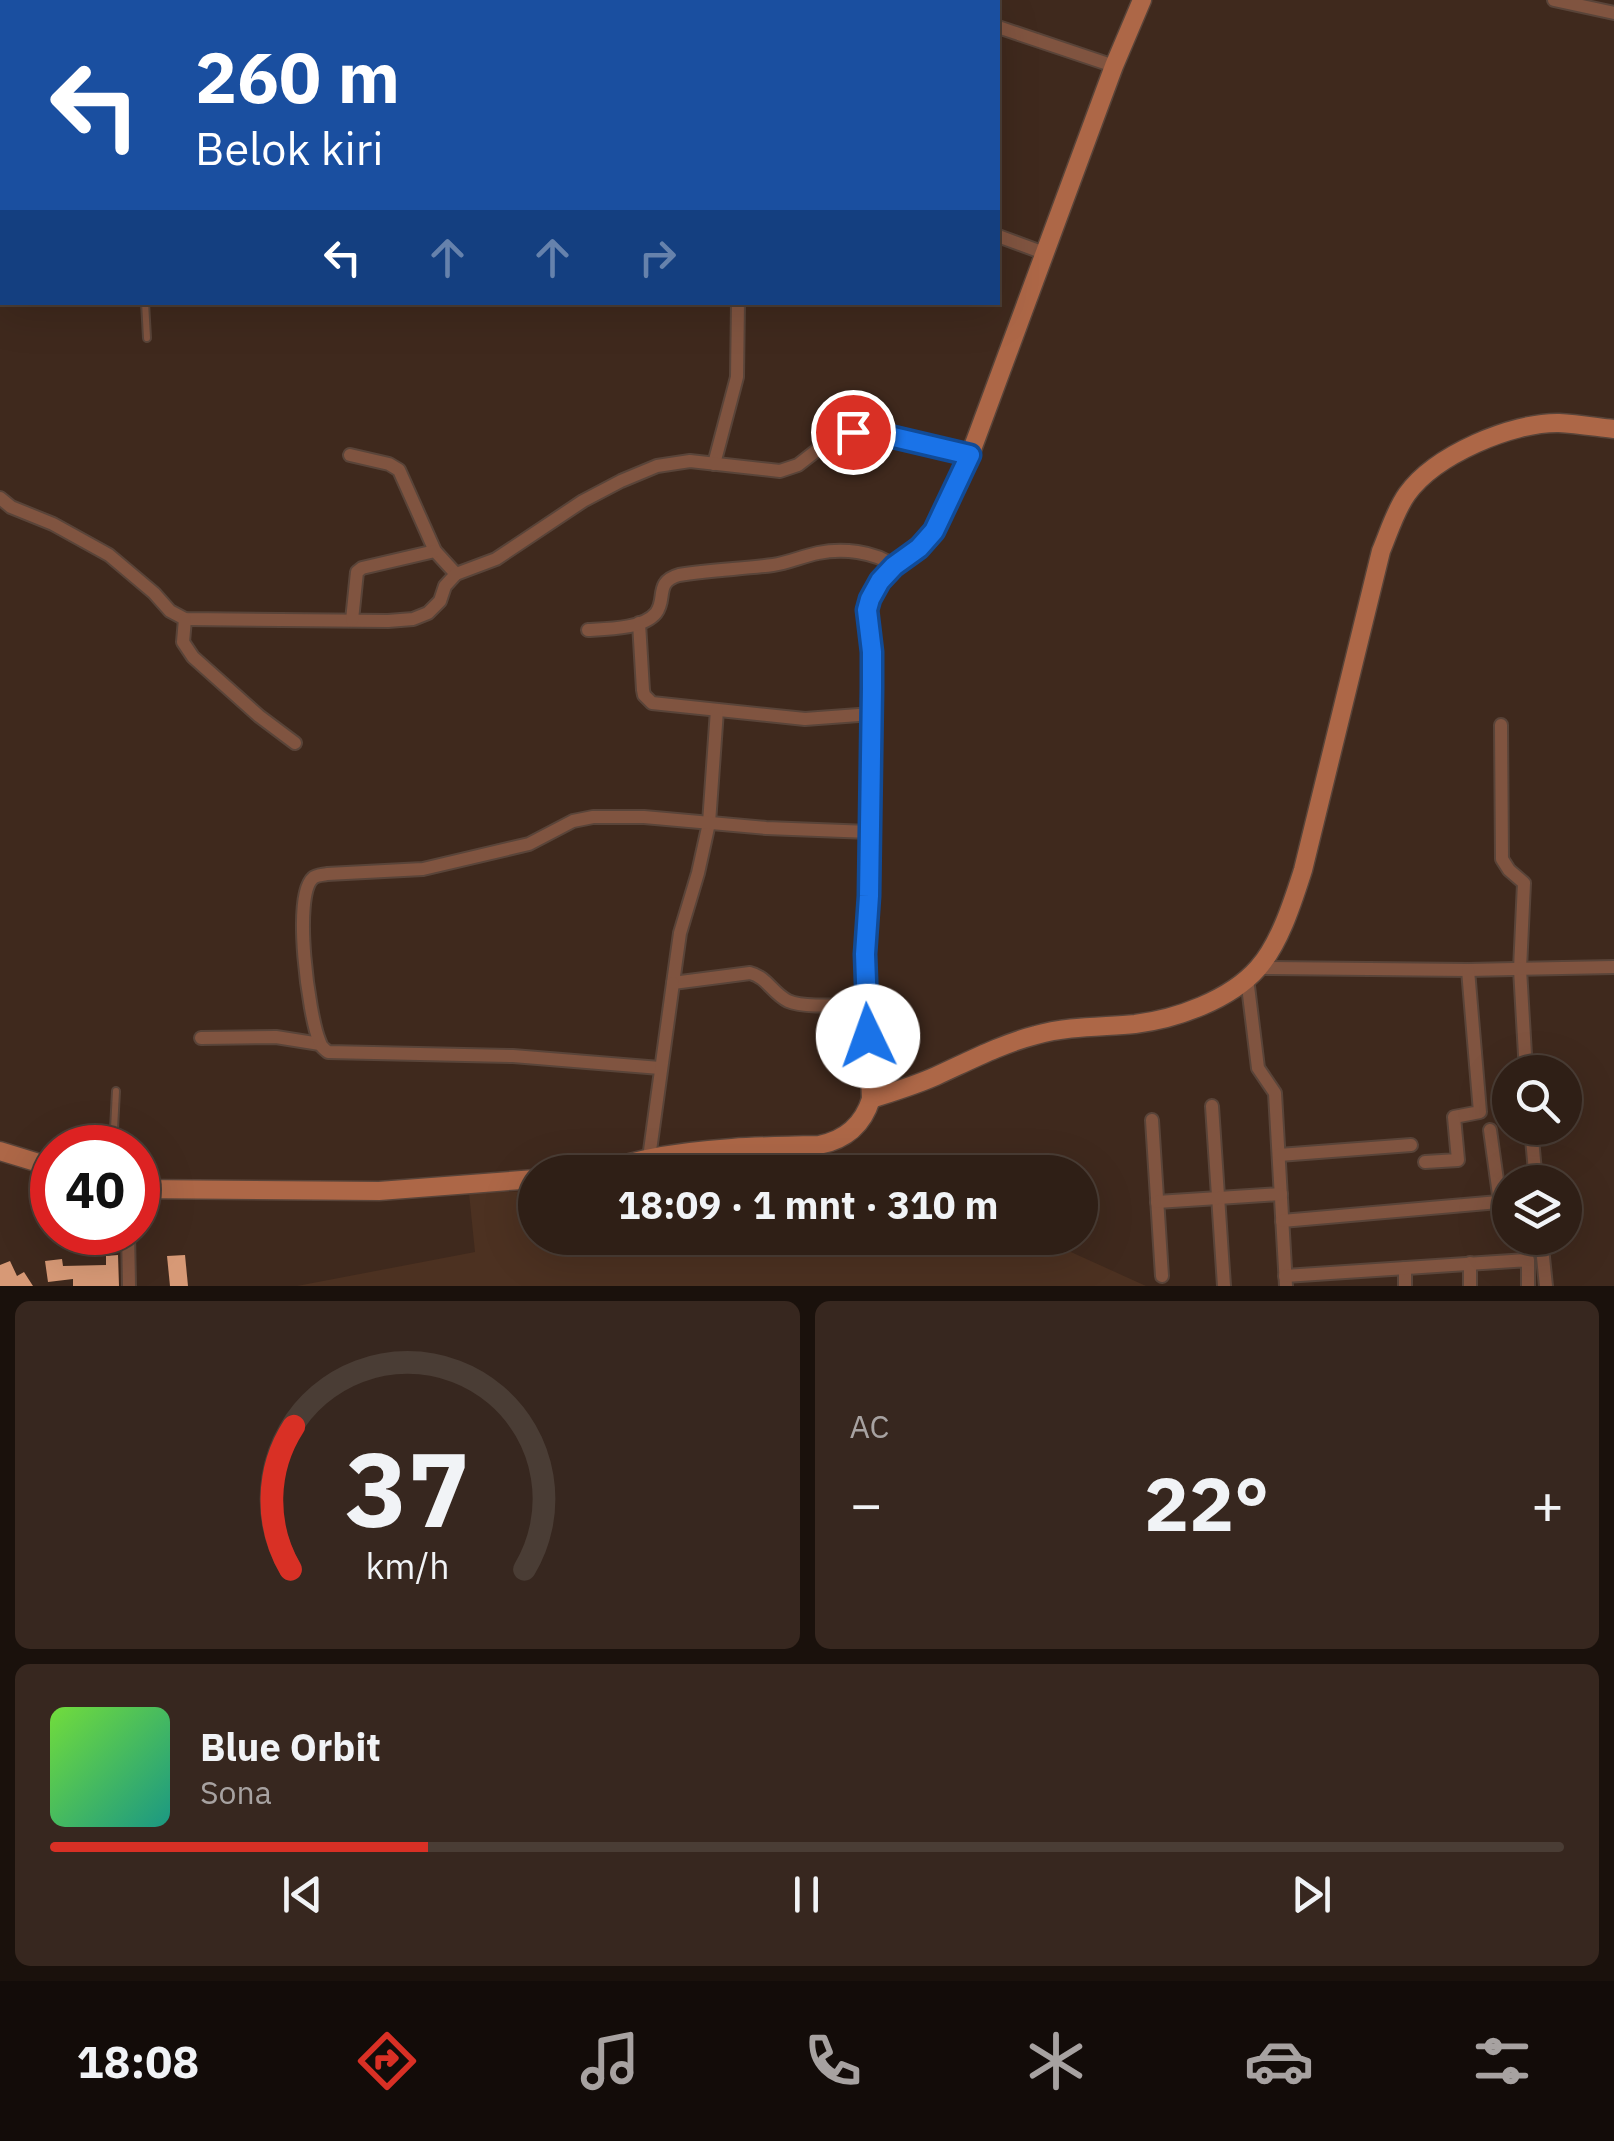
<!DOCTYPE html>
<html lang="id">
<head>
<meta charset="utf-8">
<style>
  body { margin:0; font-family:"IBM Plex Sans",sans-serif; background:#37271f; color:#f1f3f6; height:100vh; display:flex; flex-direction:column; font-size:38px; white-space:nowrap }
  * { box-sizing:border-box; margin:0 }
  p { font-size:32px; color:#a7a2a1 }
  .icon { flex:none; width:55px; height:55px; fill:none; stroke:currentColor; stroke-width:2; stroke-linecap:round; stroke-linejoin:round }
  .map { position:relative; height:1286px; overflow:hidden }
  .drawer { display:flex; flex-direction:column; gap:15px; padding:15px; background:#1a110c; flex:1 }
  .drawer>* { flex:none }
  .hud { position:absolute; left:0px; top:0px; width:1000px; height:305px; box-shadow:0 10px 40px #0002,0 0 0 2px #4a3d35; background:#1a4fa0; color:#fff; overflow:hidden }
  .fabs { position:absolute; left:1492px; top:1055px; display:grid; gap:20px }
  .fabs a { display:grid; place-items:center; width:90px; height:90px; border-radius:50%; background:#2f1f16; box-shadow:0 10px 40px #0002,0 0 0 2px #4a3d35; font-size:50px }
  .speed { position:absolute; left:30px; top:1125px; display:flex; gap:20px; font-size:50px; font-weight:700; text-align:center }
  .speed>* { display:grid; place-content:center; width:130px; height:130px; border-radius:50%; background:#2f1f16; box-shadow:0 10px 40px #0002,0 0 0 2px #4a3d35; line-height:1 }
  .speed .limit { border:15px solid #d22; background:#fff; color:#111 }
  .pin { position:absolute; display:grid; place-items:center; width:85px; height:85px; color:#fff; margin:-42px; border:5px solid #fff; border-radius:50%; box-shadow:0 2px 10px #0007 }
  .me { position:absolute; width:110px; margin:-55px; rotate:357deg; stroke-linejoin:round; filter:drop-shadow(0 0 8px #0008) }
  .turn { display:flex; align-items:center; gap:35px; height:210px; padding:0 30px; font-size:45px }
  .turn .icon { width:130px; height:130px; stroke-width:2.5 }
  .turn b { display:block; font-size:70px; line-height:85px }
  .lanes { display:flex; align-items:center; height:95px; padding:0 30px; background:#0003; justify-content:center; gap:50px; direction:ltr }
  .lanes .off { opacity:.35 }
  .big { font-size:75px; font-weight:700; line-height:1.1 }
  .drawer .tile { flex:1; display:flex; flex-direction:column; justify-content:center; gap:15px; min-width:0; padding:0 35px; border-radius:15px; background:#37271f }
  .drawer .dial { align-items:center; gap:0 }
  .dial svg { height:260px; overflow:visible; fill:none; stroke:#4a3d35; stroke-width:7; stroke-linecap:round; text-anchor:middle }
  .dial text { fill:#f1f3f6; stroke:none }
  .song { display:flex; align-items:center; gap:30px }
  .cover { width:120px; height:120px; border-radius:15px; background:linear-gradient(135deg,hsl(100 70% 55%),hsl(170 70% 35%)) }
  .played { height:10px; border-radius:5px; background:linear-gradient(90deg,#d93025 25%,#4a3d35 25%) }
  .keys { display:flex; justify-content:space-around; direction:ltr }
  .heat { display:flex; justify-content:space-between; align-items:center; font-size:55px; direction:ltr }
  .drawer .tiles { flex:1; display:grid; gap:15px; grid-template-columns:1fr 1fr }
  .tile:last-child { grid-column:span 2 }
  .trip { position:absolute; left:518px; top:1155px; width:580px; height:100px; border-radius:50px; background:#2f1f16; box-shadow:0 10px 40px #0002,0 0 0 2px #4a3d35; font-weight:700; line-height:100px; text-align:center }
  .menu { display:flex; height:160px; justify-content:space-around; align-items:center; background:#130c09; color:#a7a2a1 }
  .menu .icon { width:70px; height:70px }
  .menu .active { color:#d93025 }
  .menu b { font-size:45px; color:#f1f3f6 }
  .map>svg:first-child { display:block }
  .built { fill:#4c3121 }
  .building { fill:#d79976 }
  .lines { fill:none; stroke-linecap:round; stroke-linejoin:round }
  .lane-casing { stroke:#594439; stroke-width:10 }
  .street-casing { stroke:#594439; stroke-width:16 }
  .secondary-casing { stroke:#594439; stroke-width:21 }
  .lane { stroke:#805440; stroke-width:6 }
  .street { stroke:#805440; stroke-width:12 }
  .secondary { stroke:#ad6747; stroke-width:18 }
  .route-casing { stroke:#114b97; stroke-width:25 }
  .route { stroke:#1a73e8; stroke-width:18 }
</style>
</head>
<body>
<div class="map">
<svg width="1614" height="1286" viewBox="0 0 1614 1286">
  <rect width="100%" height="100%" fill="#3f291d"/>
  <g class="built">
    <polygon points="875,1162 898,1172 682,1172 720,1164"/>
    <polygon points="535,1191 535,1238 1040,1238 1146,1286 297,1286 475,1252 469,1193"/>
  </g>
  <g class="building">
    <polygon points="118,1255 119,1286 73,1286 73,1279 48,1282 45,1261 62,1259 63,1266 106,1265 106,1256"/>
    <polygon points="185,1255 188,1286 170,1286 167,1256"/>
    <polygon points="10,1261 17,1276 24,1272 33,1286 0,1286 0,1265"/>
  </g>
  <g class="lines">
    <g class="lane-casing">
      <g id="lane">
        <polyline points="0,125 2,127"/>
        <polyline points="145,302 147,338"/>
        <polyline points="113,1148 116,1091"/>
      </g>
    </g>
    <g class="street-casing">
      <g id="street">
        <polyline points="908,0 918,2"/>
        <polyline points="1554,0 1614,13"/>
        <polyline points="789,2 789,0"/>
        <polyline points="998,27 1114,66"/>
        <polyline points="998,236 1044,253"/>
        <polyline points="350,455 389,464 399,470 435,551 456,574"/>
        <polyline points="714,464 737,377 738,302"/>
        <polyline points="0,498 11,507 53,524 109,555 154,593 170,611 185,619 388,621 413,619 428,613 440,601 445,586 456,574 496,559 583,501 621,481 657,466 690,461 780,471 798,465 835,436 843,433 868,431 970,455"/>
        <polyline points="185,619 183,642 193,657 259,716 295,743"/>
        <polyline points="352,620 357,572 362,568 435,551"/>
        <polyline points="639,623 643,690 644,695 652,703 805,719 872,714"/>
        <path d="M588 630C607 629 643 629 656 613 667 599 654 582 679 575 710 570 741 569 773 565 788 563 803 556 818 553 842 548 874 551 894 566"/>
        <path d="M717 710 709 823 698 873 680 933 673 983 750 973C767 977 772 993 788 1001 806 1009 846 1004 867 1004"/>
        <polyline points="1501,725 1502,859 1509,870 1524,883 1520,969 1526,1072"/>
        <polyline points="1259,968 1468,970 1614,967"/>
        <polyline points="1247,978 1258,1068 1275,1093 1286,1286"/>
        <polyline points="201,1038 276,1037 320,1044"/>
        <path d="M660 1068 513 1056 328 1052C322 1047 322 1048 319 1040 309 1016 292 896 313 878 316 875 323 875 327 874L423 869 529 844 573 821 593 817H644L766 828 870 832"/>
        <polyline points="1212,1106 1224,1286"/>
        <polyline points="1152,1120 1162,1276"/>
        <polyline points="1531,1128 1536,1182"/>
        <polyline points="1490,1130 1500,1202"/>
        <polyline points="1279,1155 1411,1145"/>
        <polyline points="649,1158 673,983"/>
        <polyline points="1425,1162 1458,1160 1454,1117 1480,1112 1468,970"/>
        <polyline points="1157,1202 1281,1194"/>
        <polyline points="1282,1221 1510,1201"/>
        <polyline points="128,1232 129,1286"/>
        <polyline points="1541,1238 1546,1286"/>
        <polyline points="1405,1268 1405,1286"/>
        <polyline points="1285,1276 1528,1260 1528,1286"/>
        <polyline points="1470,1286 1470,1263"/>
      </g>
    </g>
    <g class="secondary-casing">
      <g id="secondary">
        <path d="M871 1099C893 1092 916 1085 936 1076 969 1061 1001 1044 1036 1035 1068 1026 1102 1027 1135 1024 1176 1019 1230 1000 1258 968 1280 943 1293 901 1303 870L1381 551C1389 532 1395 511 1407 494 1435 455 1512 422 1559 423 1577 424 1596 427 1614 429"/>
        <polyline points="0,1151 52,1167"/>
        <path d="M593 1172C611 1169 628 1163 646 1159 703 1147 761 1146 819 1145 845 1140 863 1125 871 1099L865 954 869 896 871 790 872 652 867 610 870 599 879 581 894 566 927 539 940 521 970 455 1114 66 1142 0"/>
        <polyline points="138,1189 379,1191 535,1179"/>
      </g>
    </g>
    <use href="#lane" class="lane"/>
    <use href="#street" class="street"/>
    <use href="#secondary" class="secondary"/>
  </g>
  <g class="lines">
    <g class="route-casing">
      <polyline id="route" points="853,432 868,431 970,455 934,531 919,548 894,566 880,581 870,599 867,610 872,652 872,688 869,896 865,954 868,1036"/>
    </g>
    <use href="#route" class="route"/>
  </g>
</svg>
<div class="fabs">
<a><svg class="icon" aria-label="search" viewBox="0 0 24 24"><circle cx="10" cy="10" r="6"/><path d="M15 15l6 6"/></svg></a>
<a><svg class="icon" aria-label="layers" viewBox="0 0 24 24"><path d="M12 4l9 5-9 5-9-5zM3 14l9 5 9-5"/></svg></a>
</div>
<div class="speed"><div class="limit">40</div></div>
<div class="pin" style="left:853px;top:432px;background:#d93025"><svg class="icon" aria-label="arrive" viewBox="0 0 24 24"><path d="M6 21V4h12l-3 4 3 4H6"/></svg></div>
<svg class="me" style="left:868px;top:1036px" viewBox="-20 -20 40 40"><circle r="19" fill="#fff"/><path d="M0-13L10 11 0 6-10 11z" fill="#1a73e8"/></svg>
<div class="trip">18:09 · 1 mnt · 310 m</div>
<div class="hud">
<div class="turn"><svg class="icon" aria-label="left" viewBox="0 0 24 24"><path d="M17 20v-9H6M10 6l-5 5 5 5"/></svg><div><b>260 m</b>Belok kiri</div></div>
<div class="lanes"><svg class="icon" aria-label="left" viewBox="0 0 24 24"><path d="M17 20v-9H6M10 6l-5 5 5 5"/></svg><svg class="icon off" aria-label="ahead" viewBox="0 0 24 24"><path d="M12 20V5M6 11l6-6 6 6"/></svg><svg class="icon off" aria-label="ahead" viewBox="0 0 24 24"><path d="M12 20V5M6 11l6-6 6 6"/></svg><svg class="icon off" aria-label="right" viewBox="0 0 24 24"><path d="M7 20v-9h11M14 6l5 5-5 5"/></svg></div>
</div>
</div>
<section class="drawer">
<div class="tiles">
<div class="tile dial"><svg viewBox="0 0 100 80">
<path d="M14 69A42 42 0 1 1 86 69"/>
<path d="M14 69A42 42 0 0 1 15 25" stroke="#d93025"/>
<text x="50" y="56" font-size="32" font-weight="700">37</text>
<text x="50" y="72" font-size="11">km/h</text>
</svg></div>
<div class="tile"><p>AC</p>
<div class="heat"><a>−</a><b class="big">22°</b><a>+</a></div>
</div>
<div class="tile">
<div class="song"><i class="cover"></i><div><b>Blue Orbit</b><p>Sona</p></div></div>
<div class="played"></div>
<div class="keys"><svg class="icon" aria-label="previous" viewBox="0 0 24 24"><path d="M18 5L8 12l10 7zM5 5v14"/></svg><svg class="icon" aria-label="pause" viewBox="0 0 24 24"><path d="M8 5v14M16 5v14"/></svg><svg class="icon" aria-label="next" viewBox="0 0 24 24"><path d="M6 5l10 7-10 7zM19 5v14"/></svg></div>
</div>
</div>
</section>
<nav class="menu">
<b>18:08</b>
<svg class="icon active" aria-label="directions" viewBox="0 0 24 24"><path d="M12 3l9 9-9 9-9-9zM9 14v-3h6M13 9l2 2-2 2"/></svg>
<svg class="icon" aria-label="music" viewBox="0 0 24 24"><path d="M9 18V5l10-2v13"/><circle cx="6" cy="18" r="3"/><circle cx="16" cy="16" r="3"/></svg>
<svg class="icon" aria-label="phone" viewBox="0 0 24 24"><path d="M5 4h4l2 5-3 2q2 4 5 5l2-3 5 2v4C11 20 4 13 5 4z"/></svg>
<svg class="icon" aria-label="climate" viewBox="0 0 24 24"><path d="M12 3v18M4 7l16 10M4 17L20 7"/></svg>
<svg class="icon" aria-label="car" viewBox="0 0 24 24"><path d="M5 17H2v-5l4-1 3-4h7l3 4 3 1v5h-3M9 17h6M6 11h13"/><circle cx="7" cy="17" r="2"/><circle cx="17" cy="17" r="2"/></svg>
<svg class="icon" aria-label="filters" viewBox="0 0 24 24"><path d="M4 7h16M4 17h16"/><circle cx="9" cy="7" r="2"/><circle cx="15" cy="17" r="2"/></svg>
</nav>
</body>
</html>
